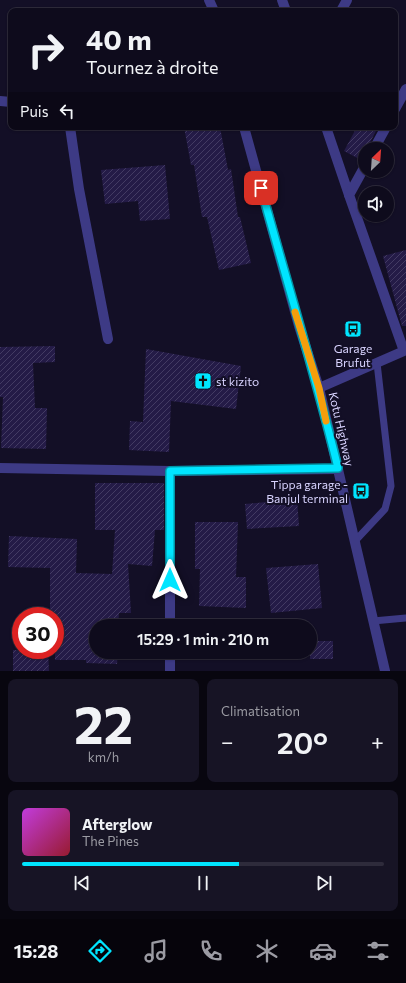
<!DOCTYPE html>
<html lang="fr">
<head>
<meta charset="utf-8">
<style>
  body { margin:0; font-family:Commissioner,sans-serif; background:#171425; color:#f1f3f6; height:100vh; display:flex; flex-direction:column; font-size:15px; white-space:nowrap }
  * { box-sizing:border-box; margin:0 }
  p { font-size:13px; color:#9b9ba3 }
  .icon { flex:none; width:22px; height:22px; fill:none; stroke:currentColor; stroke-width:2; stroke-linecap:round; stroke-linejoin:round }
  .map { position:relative; height:671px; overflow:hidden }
  .panel { display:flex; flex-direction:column; gap:8px; padding:8px; background:#08060f; flex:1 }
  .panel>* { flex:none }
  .top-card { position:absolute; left:8px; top:8px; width:390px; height:122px; border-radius:8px; box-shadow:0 1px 3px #0004,0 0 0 1px #2e2b3b; background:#0e0b1c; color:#f1f3f6; overflow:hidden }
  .needle { width:26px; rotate:25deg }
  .buttons { position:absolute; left:358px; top:142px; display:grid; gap:8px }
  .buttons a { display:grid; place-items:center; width:36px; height:36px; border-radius:50%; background:#0e0b1c; box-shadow:0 1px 3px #0004,0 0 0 1px #2e2b3b; font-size:20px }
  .speed { position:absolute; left:12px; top:607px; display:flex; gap:8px; font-size:20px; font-weight:700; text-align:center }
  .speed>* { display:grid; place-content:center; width:52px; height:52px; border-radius:50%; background:#0e0b1c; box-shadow:0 1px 3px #0004,0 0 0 1px #2e2b3b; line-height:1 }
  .speed .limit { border:6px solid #d22; background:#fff; color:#111 }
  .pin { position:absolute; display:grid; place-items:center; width:34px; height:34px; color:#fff; margin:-17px; border-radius:8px; box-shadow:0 2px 6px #0006 }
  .me { position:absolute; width:44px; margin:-22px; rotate:0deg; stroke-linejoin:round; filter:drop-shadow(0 0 3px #0008) }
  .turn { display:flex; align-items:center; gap:14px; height:84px; padding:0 12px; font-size:18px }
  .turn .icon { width:52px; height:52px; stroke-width:2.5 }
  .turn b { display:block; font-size:28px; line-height:34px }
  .then { display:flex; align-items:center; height:38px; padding:0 12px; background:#0003; gap:8px; font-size:15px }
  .big { font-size:30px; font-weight:600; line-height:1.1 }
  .panel .card { flex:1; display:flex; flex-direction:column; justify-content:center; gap:6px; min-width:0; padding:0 14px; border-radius:8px; background:#171425 }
  .panel .dial { align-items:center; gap:0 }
  .dial b { font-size:52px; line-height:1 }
  .song { display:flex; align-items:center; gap:12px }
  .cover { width:48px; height:48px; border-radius:6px; background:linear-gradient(135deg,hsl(290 70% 55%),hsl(350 70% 35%)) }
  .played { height:4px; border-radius:2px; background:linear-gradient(90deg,#00e5ff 60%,#2e2b3b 60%) }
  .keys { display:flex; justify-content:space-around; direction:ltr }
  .heat { display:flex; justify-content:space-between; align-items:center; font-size:22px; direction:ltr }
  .panel .tiles { flex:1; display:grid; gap:8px; grid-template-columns:1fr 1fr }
  .card:last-child { grid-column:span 2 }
  .trip { position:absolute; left:89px; top:619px; width:228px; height:40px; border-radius:20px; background:#0e0b1c; box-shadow:0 1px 3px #0004,0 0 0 1px #2e2b3b; font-weight:600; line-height:40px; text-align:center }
  .tabs { display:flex; height:64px; justify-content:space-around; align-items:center; background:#06040b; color:#9b9ba3 }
  .tabs .icon { width:28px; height:28px }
  .tabs .selected { color:#00e5ff }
  .tabs b { font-size:18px; color:#f1f3f6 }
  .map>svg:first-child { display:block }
  .building { fill:url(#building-hatch) }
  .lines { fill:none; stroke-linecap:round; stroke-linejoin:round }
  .service { stroke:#3d3a85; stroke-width:7 }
  .minor { stroke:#3d3a85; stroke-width:10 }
  .tertiary { stroke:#3d3a85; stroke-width:10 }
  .route-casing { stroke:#0095a6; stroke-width:10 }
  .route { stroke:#00e5ff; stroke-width:7 }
  .slow { stroke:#f59e0b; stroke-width:7 }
  .labels { text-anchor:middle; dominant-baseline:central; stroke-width:4; stroke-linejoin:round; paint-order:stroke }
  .poi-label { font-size:12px; fill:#d9d4ff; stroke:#130f26 }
  .street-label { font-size:12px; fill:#d9d4ff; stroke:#130f26 }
</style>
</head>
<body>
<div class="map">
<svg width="406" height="671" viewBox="0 0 406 671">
  <defs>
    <pattern id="building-hatch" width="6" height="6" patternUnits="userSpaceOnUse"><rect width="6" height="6" fill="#241b47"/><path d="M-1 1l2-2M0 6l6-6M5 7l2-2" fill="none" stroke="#433b63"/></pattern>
  </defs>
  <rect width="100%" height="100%" fill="#130f26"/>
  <g class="building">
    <polygon points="184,127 220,127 228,170 231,169 238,217 240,217 251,263 219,270 207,217 202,217 194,165 191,165"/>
    <polygon points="357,127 378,127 361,160 344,151"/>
    <polygon points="165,165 170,219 140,221 138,201 105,204 101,170"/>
    <polygon points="406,250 406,326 402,326 383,256"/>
    <polygon points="55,346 55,362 33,363 35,408 47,408 46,449 1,448 3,397 0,397 0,347"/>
    <polygon points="146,349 241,366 236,409 171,401 169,452 129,450 130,421 143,422"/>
    <polygon points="95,483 164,483 164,530 155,530 152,566 128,564 131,613 119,613 118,626 96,626 96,652 118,652 117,664 86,663 86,660 55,660 55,614 50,614 50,568 8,567 9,536 77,539 76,573 112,574 115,530 95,530"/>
    <polygon points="297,499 299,526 247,529 245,504"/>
    <polygon points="195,522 238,522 236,577 246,577 246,608 199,606 200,569 195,569"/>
    <polygon points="318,564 322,608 271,613 266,568"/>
    <rect x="310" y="641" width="23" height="18"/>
    <polygon points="13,650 48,650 49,671 13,671"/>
  </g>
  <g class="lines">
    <g class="service">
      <polyline points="355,541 385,509 391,486 377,363"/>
      <polyline points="373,621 406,618"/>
    </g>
    <g class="minor">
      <polyline points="282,0 286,11"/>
      <polyline points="341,11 347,0"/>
      <polyline points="0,101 11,102"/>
      <polyline points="395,109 406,89"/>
      <polyline points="70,127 79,189 108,339"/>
      <polyline points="326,127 349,195"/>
      <polyline points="374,149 386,127"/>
      <polyline points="319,388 404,351 349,195 365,166"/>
      <polyline points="0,468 170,471 338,469"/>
      <polyline points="170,626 170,471"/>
      <polyline points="170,671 170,652"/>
    </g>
    <g class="tertiary">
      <polyline points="209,0 214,11"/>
      <polyline points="244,127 299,326 319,388 385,671"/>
    </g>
  </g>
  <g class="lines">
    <g class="route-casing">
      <path id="route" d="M170 580V471L338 468C315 374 287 282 261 188"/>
    </g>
    <use href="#route" class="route"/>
    <polyline class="slow" points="295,312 319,388 326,421"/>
  </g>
  <defs>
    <g id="bus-square" transform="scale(0.9)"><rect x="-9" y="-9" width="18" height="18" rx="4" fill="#00e5ff" stroke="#130f26"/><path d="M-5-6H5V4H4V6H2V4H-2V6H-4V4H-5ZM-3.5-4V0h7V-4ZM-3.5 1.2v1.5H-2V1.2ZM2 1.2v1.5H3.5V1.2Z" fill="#111"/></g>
    <g id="church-square" transform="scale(0.9)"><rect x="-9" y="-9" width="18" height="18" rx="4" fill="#00e5ff" stroke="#130f26"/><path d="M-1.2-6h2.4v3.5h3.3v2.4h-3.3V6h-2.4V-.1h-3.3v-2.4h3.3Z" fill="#111"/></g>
  </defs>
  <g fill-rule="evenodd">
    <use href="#bus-square" x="353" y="329"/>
    <use href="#church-square" x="203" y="381"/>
    <use href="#bus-square" x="361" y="491"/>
  </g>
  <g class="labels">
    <g class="poi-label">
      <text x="353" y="348">Garage<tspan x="353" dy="14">Brufut</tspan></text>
      <text x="216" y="381" text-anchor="start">st kizito</text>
      <text x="348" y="484" text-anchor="end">Tippa garage -<tspan x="348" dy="14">Banjul terminal</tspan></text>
    </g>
    <g class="street-label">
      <text transform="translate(342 429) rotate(77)">Kotu Highway</text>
    </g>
  </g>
</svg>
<div class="buttons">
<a><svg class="needle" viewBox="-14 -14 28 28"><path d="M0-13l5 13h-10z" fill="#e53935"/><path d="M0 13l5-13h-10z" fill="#9b9ba3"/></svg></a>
<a><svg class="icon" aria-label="sound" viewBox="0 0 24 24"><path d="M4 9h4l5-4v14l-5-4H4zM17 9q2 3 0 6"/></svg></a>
</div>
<div class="speed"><div class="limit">30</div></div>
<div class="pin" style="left:261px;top:188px;background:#d93025"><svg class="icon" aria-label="arrive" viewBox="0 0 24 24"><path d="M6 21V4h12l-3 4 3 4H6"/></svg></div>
<svg class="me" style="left:170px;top:580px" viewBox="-20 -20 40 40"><path d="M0-17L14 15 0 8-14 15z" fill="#00e5ff" stroke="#fff" stroke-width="4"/></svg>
<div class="trip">15:29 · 1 min · 210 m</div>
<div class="top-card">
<div class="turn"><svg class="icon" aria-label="right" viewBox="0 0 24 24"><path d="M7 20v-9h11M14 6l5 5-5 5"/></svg><div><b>40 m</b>Tournez à droite</div></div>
<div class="then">Puis<svg class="icon" aria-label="left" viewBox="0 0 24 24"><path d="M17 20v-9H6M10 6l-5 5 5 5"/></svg></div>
</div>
</div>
<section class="panel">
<div class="tiles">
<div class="card dial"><b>22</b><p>km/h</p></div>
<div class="card"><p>Climatisation</p>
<div class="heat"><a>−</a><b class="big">20°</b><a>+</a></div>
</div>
<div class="card">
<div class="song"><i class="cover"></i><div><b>Afterglow</b><p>The Pines</p></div></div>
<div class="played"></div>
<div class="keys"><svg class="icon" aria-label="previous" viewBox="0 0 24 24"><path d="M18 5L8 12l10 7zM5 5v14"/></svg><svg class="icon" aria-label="pause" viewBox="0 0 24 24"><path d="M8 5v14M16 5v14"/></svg><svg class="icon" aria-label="next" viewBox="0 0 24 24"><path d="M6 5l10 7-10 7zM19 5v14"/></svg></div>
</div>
</div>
</section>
<nav class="tabs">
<b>15:28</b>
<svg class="icon selected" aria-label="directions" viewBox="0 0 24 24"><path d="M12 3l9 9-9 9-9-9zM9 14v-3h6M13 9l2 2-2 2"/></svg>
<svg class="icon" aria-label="music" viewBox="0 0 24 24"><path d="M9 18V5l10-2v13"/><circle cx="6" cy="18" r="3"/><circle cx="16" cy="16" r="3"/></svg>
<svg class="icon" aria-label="phone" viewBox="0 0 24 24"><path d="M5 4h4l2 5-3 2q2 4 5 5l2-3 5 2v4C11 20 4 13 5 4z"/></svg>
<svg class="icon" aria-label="climate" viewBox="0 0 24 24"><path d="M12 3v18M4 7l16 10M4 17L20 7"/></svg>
<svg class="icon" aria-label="car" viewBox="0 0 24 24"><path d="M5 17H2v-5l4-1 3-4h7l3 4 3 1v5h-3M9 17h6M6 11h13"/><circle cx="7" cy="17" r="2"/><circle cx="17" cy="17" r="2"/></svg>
<svg class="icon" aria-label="filters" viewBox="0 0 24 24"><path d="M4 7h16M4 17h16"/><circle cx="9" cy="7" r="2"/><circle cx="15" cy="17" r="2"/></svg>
</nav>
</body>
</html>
